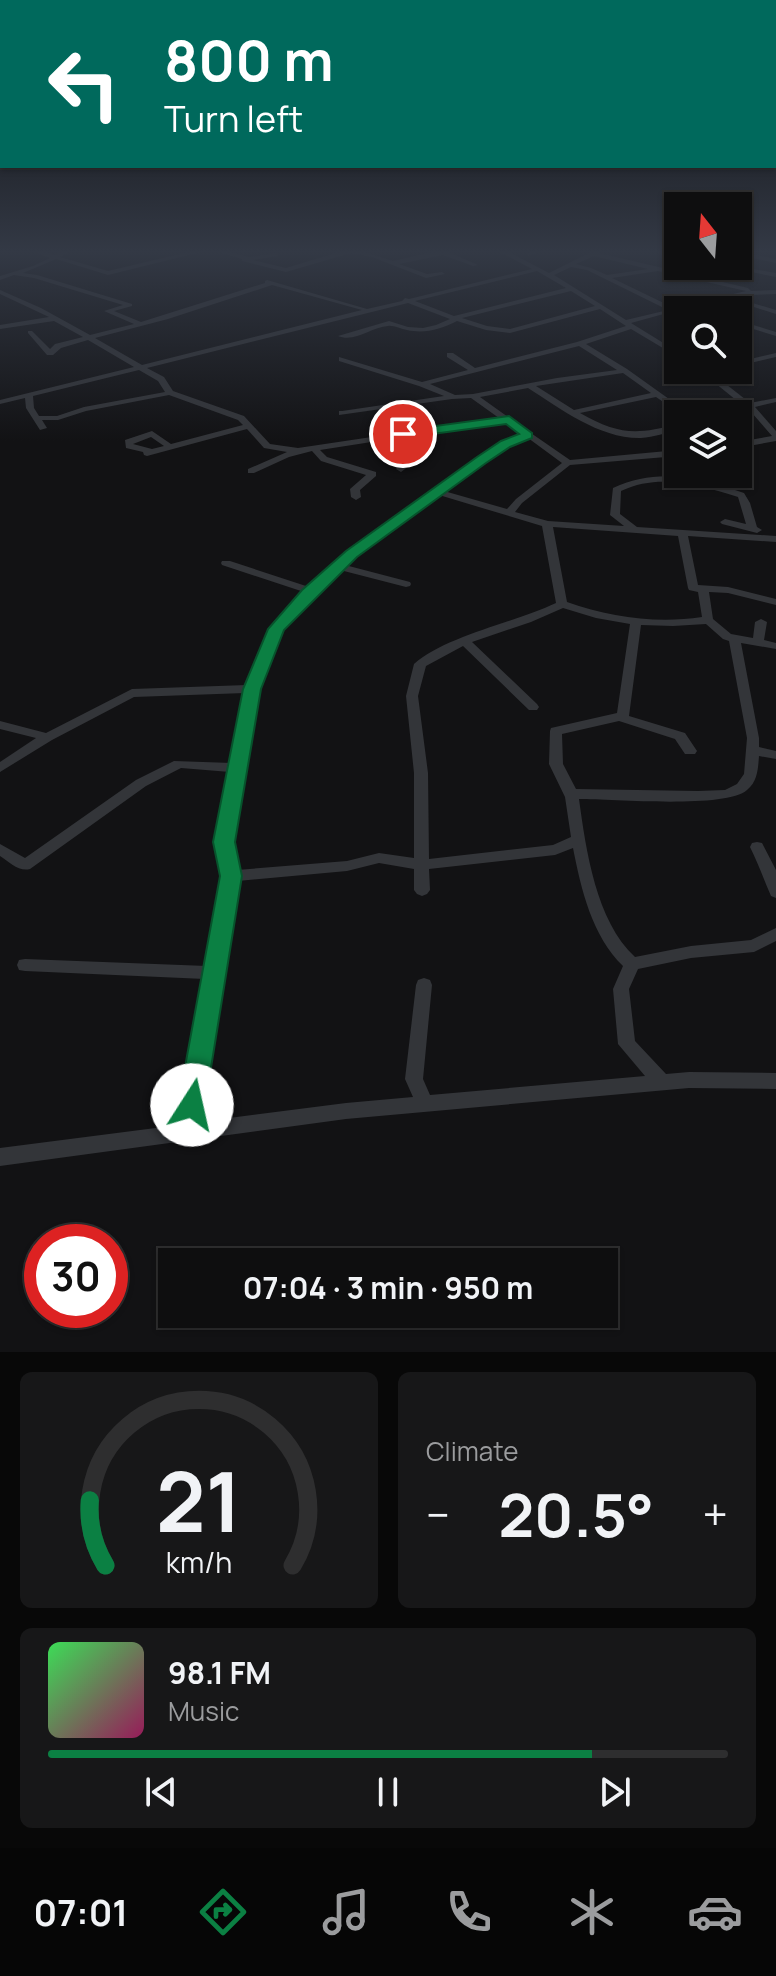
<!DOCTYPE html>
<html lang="en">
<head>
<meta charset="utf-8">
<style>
  body { margin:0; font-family:Manrope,sans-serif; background:#171718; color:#f1f3f6; height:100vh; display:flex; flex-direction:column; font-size:30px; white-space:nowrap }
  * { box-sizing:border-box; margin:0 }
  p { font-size:26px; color:#9b9c9e }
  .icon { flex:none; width:44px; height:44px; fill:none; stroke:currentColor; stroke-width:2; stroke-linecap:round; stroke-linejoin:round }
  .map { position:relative; height:1352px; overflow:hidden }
  .panel { display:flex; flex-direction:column; gap:20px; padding:20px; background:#080808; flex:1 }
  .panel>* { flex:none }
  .banner { position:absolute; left:0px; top:0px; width:776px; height:168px; box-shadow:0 2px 6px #0004,0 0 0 2px #2e2e2f; background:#00695c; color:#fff; overflow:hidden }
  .needle { width:52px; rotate:343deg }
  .buttons { position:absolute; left:664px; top:192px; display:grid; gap:16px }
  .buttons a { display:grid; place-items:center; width:88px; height:88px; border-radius:0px; background:#0e0e0f; box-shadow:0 2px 6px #0004,0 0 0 2px #2e2e2f; font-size:40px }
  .speed { position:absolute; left:24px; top:1224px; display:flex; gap:16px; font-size:40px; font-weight:700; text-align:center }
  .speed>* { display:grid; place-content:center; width:104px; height:104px; border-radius:50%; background:#0e0e0f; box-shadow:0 2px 6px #0004,0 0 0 2px #2e2e2f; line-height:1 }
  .speed .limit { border:12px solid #d22; background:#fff; color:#111 }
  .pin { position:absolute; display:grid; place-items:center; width:68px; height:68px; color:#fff; margin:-34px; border:4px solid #fff; border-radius:50%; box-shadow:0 2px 8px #0007 }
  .me { position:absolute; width:88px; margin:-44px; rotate:10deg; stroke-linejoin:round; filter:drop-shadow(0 0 6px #0008) }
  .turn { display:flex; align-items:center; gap:28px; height:168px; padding:0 32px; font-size:36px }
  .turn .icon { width:104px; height:104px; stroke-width:2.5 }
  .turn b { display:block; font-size:56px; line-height:68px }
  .big { font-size:60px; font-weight:700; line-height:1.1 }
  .panel .card { flex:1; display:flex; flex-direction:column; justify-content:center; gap:12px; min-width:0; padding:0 28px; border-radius:12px; background:#171718 }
  .panel .dial { align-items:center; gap:0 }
  .dial svg { height:208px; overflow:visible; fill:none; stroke:#2e2e2f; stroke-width:7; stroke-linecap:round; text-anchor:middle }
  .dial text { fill:#f1f3f6; stroke:none }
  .song { display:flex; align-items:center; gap:24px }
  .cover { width:96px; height:96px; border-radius:12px; background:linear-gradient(135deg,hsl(130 70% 55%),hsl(330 70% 35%)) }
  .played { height:8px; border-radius:4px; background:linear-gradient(90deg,#0b8043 80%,#2e2e2f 80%) }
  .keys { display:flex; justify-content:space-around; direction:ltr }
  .heat { display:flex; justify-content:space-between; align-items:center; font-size:44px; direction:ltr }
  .panel .tiles { flex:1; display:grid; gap:20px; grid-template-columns:1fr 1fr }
  .card:last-child { grid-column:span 2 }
  .trip { position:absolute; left:158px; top:1248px; width:460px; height:80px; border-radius:0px; background:#0e0e0f; box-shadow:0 2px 6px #0004,0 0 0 2px #2e2e2f; font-weight:700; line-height:80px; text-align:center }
  .tabs { display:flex; height:128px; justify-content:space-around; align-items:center; background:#060606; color:#9b9c9e }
  .tabs .icon { width:56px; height:56px }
  .tabs .current { color:#0b8043 }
  .tabs b { font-size:36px; color:#f1f3f6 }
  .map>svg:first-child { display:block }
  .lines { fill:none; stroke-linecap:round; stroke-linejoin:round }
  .minor { fill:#333539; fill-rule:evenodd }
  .route { fill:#0b8043; stroke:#07532c; stroke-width:2 }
</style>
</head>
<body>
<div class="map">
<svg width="776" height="1352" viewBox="0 0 776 1352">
  <rect width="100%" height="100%" fill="#121214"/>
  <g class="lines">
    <g class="minor">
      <path d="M31 251H42L55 255 62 251H71L60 257 108 271 192 251H205L108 275 56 259 23 273 37 275 132 304V306L114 311 141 322 265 283V281L267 280 367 309 402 301 405 298 409 299 532 269 498 251H507L549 273 593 251H602L599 253 748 288 751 291 776 290V294L747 295 736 298 776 310V314L729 299 678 310 631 323 678 352V357L631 329 586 344 627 369 690 414H681L656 397 580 413C619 435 636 435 678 424V430C666 433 654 437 641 438 600 439 561 409 528 388L480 397 508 417H512V420L570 460 678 450V456L570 465 522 503 515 512 548 521 624 526 610 515 613 488C660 467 697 478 744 493L750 503 757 527 762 530 757 533 722 524 720 522 725 519 746 524 738 497C698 485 660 473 621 491L620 514 637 527 776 536V542L688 536 698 585 728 587 776 599V605L728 593 709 592 713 619 731 634 753 638 755 622 761 619 767 622 764 640 776 643V649L741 643 759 738V747L776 751V759L759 756C758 768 758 781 747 790 726 809 612 799 579 799 586 850 596 921 635 957L691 946 751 940 776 928V941L754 952 691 958 638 969 629 989 635 1041 666 1074 689 1072 776 1073V1089L689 1088 346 1119 0 1166V1148L179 1125 205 979 25 971 19 970 17 965 19 960 25 959 207 966 224 876 217 842 230 772 181 768 146 786 30 869C19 872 9 862 0 856V844L25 858 136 780 174 761 232 763 245 693 134 697 52 740 0 772V762L36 738 0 729V721L46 733 132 689 247 685 270 629 304 592 222 565 221 563 222 561H230L309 587 347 552 431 492 432 489 436 488 502 442 522 435 505 422 419 435C416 450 415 463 401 472L396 469 407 457 410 436 320 450 327 457 376 472V476L360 490 361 497 356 500 351 497 350 489 366 475 321 461 312 451 289 457 254 473H248V469L287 452 264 448 247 429 147 456 144 455 143 452 126 448 125 440 152 431 171 444 243 425 238 420 169 395 86 411 58 420H42L47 428 40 430 26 408 25 398 0 404V400L134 367 88 340 61 348 53 355H47L28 333V331H32L50 349 55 344 83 337 54 321 0 329V325L49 317 0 294V290L41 308 90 335 134 324 104 311 123 305 34 278 14 275 0 280V276L33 266 50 258ZM594 256 648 269 607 275 591 268 576 264ZM571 267 587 270 668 310 626 320 554 275ZM537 271 566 288 454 316 415 301ZM658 271 746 291 674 308 612 278ZM272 285 362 310 142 365 95 338 168 319ZM571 291 595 306 510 329 487 326 462 318ZM408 303 450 319 436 325 423 328 408 327 389 321 338 336C355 343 371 327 388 326 393 325 401 329 407 330 425 334 441 329 457 321L486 330 510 333 600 309 626 326 577 342 475 368 453 353H447V357L468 370 422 382 339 357V361L419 386 444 396 342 411H339V415L452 399 471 398 499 418 298 448 270 444 244 416 173 391 164 377 147 368ZM579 346 617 370 557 378 473 394 455 395 430 384ZM139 370 158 381 165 392 84 407 57 416H39L34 408 33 396ZM623 373 651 393 574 410 536 386ZM151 437 164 446 152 449 133 444ZM528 438 562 463 516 499 507 509 444 491 508 446ZM439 495 542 526 556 603C516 622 445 636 414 664L406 696 414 773V858L379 853 347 861 237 870 231 842 258 689 281 630 312 596 340 570 406 587 410 586 411 584 410 582 345 565ZM553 527 678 536 688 588 689 590 698 592 702 617C656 624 610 617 567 602ZM563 608 596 618 630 624 617 713 551 728 550 731 549 764 565 797 571 837 553 845 429 859 428 773 418 696 426 666 463 646 529 710H537L539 707 537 704 472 642 531 622ZM706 624 723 639 729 641 747 738 744 774 737 784 725 790 698 791 576 789 563 764 562 734 619 721 675 739 685 754H695L697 751 685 733 629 716 641 625 673 626ZM573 848C581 889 592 936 623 966L613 989 618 1044 645 1076 430 1095 423 1079 432 985 430 980 424 978 418 980 416 985 405 1079 413 1097 346 1103 198 1122 238 881 347 871 379 863 414 869V890L417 894 422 896 427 894 430 890 429 869 555 855Z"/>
      <polygon points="215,251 227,251 249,257 276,253 278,256 253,260 286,268 342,251 362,251 393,261 436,251 446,251 478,265 473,266 443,255 399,264 427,274 442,272 445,274 426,278 372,257 351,253 286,272 242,261 242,259"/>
      <polygon points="533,251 542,251 528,256 528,254"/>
      <polygon points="655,251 678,254 678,258 656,252"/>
      <polygon points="738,251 776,259 776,263 738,255"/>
      <polygon points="721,266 735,266 776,273 776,277"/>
      <polygon points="750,324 776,332 776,336 750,328 738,331 738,327"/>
      <polygon points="776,353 776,357 738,366 738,362"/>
      <polygon points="699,370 708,370 750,403 776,398 776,402 755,407 776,431 776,441 738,448 738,442 772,436 752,413"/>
      <path d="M757 842 762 843 776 870V898L771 896C764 880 758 863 750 847L752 843Z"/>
    </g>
  </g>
  <linearGradient id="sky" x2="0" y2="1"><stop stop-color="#0a0a0b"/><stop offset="0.57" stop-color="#333945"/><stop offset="1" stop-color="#333945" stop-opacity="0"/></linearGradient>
  <rect width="776" height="441" fill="url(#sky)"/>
  <polygon class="route" points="509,416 532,433 532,438 510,447 486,463 357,557 284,630 261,689 235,842 242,876 205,1105 201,1113 192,1117 182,1113 178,1105 220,876 213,842 243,689 268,629 302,590 346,551 477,457 501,441 519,434 506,424 403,438 398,437 398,431"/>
</svg>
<div class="buttons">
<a><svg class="needle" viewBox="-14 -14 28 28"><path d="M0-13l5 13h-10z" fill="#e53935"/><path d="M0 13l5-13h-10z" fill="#9b9c9e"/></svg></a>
<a><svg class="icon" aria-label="search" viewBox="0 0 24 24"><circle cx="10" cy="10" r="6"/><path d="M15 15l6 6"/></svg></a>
<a><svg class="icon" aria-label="layers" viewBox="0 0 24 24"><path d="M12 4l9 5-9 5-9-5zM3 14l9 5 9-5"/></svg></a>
</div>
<div class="speed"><div class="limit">30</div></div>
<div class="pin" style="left:403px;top:434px;background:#d93025"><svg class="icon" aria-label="arrive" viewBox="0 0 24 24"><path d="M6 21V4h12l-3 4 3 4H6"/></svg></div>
<svg class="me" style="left:192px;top:1105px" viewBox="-20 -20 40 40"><circle r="19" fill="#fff"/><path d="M0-13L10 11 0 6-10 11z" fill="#0b8043"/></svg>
<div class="trip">07:04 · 3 min · 950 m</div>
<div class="banner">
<div class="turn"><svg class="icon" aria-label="left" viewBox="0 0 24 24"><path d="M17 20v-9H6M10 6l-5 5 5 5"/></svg><div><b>800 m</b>Turn left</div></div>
</div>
</div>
<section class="panel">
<div class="tiles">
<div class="card dial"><svg viewBox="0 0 100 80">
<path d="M14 69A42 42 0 1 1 86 69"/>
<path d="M14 69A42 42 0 0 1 8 44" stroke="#0b8043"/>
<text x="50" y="56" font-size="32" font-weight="700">21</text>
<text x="50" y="72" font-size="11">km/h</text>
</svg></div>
<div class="card"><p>Climate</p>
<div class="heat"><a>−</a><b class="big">20.5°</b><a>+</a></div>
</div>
<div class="card">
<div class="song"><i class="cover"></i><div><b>98.1 FM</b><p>Music</p></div></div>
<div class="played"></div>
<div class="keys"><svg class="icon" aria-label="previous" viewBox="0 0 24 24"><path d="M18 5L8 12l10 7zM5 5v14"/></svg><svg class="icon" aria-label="pause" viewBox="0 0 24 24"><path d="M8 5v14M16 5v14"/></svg><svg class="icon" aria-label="next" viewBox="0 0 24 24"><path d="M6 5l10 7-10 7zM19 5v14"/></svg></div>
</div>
</div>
</section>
<nav class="tabs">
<b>07:01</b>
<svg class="icon current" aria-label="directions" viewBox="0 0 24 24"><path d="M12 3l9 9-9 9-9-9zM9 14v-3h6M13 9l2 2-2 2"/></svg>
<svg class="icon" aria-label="music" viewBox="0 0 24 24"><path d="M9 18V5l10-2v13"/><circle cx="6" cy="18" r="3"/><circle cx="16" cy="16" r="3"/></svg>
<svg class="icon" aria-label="phone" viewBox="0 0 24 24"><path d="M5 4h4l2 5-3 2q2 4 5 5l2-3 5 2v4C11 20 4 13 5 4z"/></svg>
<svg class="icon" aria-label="climate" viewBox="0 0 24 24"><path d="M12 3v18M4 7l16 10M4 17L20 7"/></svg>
<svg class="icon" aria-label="car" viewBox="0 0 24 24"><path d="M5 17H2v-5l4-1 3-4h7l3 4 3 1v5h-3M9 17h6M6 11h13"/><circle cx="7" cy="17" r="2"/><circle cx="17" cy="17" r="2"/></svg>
</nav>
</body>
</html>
